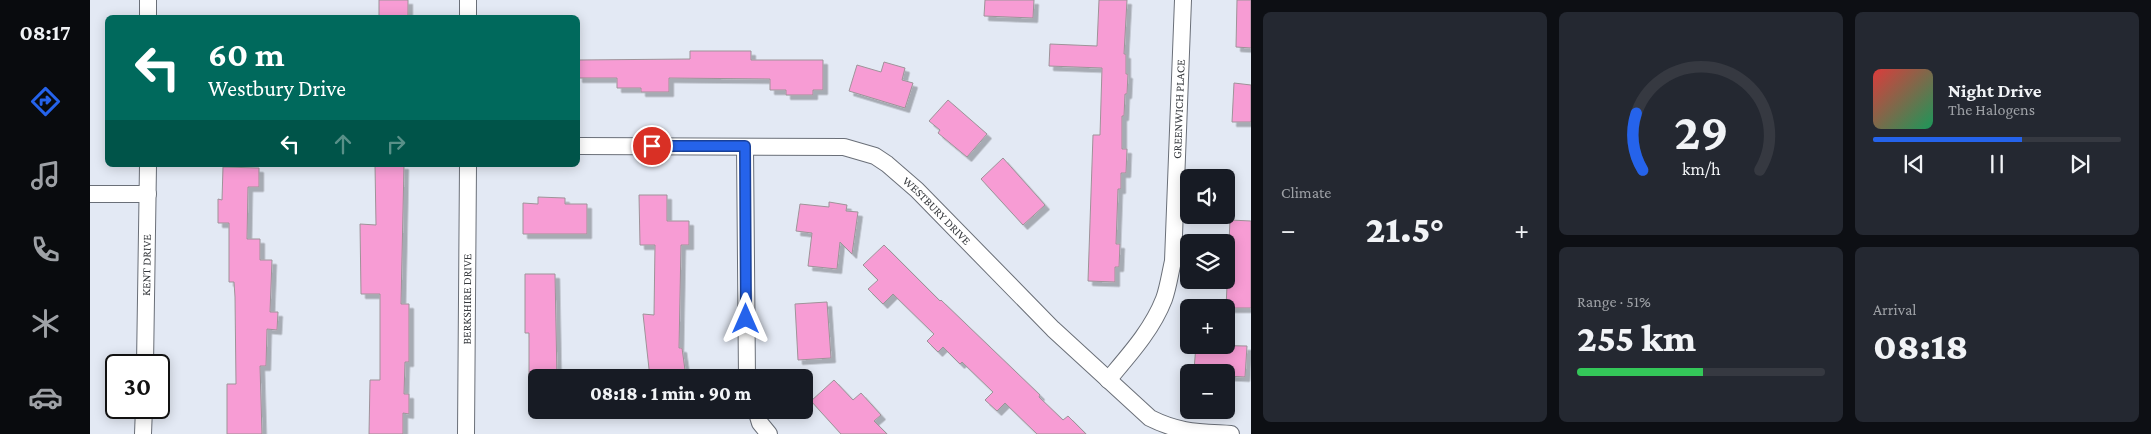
<!DOCTYPE html>
<html lang="en">
<head>
<meta charset="utf-8">
<style>
  body { margin:0; font-family:"Crimson Pro",serif; background:#242831; color:#f1f3f6; height:100vh; display:flex; flex-direction:column; font-size:19px; white-space:nowrap }
  * { box-sizing:border-box; margin:0 }
  p { font-size:16px; color:#9ea1a6 }
  .icon { flex:none; width:28px; height:28px; fill:none; stroke:currentColor; stroke-width:2; stroke-linecap:round; stroke-linejoin:round }
  .map { position:relative; flex:1; overflow:hidden }
  .drawer { display:flex; flex-direction:column; gap:12px; padding:12px; background:#0d0f14; width:900px }
  .drawer>* { flex:none }
  .guide { position:absolute; left:15px; top:15px; width:475px; height:152px; border-radius:8px; box-shadow:0 2px 12px #0003; background:#00695c; color:#fff; overflow:hidden }
  .tools { position:absolute; left:1090px; top:169px; display:grid; gap:10px }
  .tools a { display:grid; place-items:center; width:55px; height:55px; border-radius:8px; background:#171b24; box-shadow:0 2px 12px #0003; font-size:25px }
  .speed { position:absolute; left:15px; top:354px; display:flex; gap:10px; font-size:25px; font-weight:700; text-align:center }
  .speed>* { display:grid; place-content:center; width:65px; height:65px; border-radius:50%; background:#171b24; box-shadow:0 2px 12px #0003; line-height:1 }
  .speed .limit { border:2px solid #111; border-radius:8px; background:#fff; color:#111 }
  .pin { position:absolute; display:grid; place-items:center; width:42px; height:42px; color:#fff; margin:-21px; border:2px solid #fff; border-radius:50%; box-shadow:0 1px 5px #0007 }
  .me { position:absolute; width:55px; margin:-28px; rotate:0deg; stroke-linejoin:round; filter:drop-shadow(0 0 4px #0008) }
  .turn { display:flex; align-items:center; gap:18px; height:105px; padding:0 20px; font-size:22px }
  .turn .icon { width:65px; height:65px; stroke-width:2.5 }
  .turn b { display:block; font-size:35px; line-height:42px }
  .lanes { display:flex; align-items:center; height:48px; padding:0 20px; background:#0003; justify-content:center; gap:25px; direction:ltr }
  .lanes .off { opacity:.35 }
  .big { font-size:38px; font-weight:800; line-height:1.1 }
  .drawer .widget { flex:1; display:flex; flex-direction:column; justify-content:center; gap:8px; min-width:0; padding:0 18px; border-radius:8px; background:#242831 }
  .drawer .dial { align-items:center; gap:0 }
  .dial svg { height:130px; overflow:visible; fill:none; stroke:#363941; stroke-width:7; stroke-linecap:round; text-anchor:middle }
  .dial text { fill:#f1f3f6; stroke:none }
  .song { display:flex; align-items:center; gap:15px }
  .cover { width:60px; height:60px; border-radius:8px; background:linear-gradient(135deg,hsl(0 70% 55%),hsl(150 70% 35%)) }
  .played { height:5px; border-radius:2px; background:linear-gradient(90deg,#2563eb 60%,#363941 60%) }
  .keys { display:flex; justify-content:space-around; direction:ltr }
  .heat { display:flex; justify-content:space-between; align-items:center; font-size:28px; direction:ltr }
  .charge { height:8px; border-radius:4px; background:linear-gradient(90deg,#34c759 51%,#363941 0) }
  .drawer .tiles { flex:1; display:grid; gap:12px; grid-template-columns:repeat(3,1fr) }
  .widget:first-child { grid-row:span 2 }
  .trip { position:absolute; left:438px; top:369px; width:285px; height:50px; border-radius:8px; background:#171b24; box-shadow:0 2px 12px #0003; font-weight:800; line-height:50px; text-align:center }
  main { display:flex; flex:1; min-height:0 }
  .dock { display:flex; flex-direction:column; width:90px; justify-content:space-around; align-items:center; background:#090b0e; color:#9ea1a6 }
  .dock .icon { width:35px; height:35px }
  .dock .selected { color:#2563eb }
  .dock b { font-size:22px; color:#f1f3f6 }
  .map>svg:first-child { display:block }
  .building { fill:#f79cd4; stroke:#9e9399; filter:url(#shadow) }
  .lines { fill:none; stroke-linecap:round; stroke-linejoin:round }
  .minor-casing { stroke:#6a6f78; stroke-width:18 }
  .minor { stroke:#fff; stroke-width:16 }
  .route-casing { stroke:#184099; stroke-width:12 }
  .route { stroke:#2563eb; stroke-width:9 }
  .labels { text-anchor:middle; dominant-baseline:central; stroke-width:4.5; stroke-linejoin:round; paint-order:stroke }
  .street-label { font-size:12px; fill:#373a3e; stroke:#f2f7ff }
</style>
</head>
<body>
<main>
<nav class="dock">
<b>08:17</b>
<svg class="icon selected" aria-label="directions" viewBox="0 0 24 24"><path d="M12 3l9 9-9 9-9-9zM9 14v-3h6M13 9l2 2-2 2"/></svg>
<svg class="icon" aria-label="music" viewBox="0 0 24 24"><path d="M9 18V5l10-2v13"/><circle cx="6" cy="18" r="3"/><circle cx="16" cy="16" r="3"/></svg>
<svg class="icon" aria-label="phone" viewBox="0 0 24 24"><path d="M5 4h4l2 5-3 2q2 4 5 5l2-3 5 2v4C11 20 4 13 5 4z"/></svg>
<svg class="icon" aria-label="climate" viewBox="0 0 24 24"><path d="M12 3v18M4 7l16 10M4 17L20 7"/></svg>
<svg class="icon" aria-label="car" viewBox="0 0 24 24"><path d="M5 17H2v-5l4-1 3-4h7l3 4 3 1v5h-3M9 17h6M6 11h13"/><circle cx="7" cy="17" r="2"/><circle cx="17" cy="17" r="2"/></svg>
</nav>
<div class="map">
<svg width="1161" height="434" viewBox="0 0 1161 434">
  <defs>
    <filter id="shadow"><feDropShadow dx="4.5" dy="4.5" stdDeviation="0" flood-color="#0004"/></filter>
  </defs>
  <rect width="100%" height="100%" fill="#e3e9f4"/>
  <g class="building">
    <rect x="289" y="0" width="29" height="18"/>
    <polygon points="895,0 944,0 943,18 894,16"/>
    <polygon points="1009,0 1037,0 1034,54 1036,54 1036,74 1038,74 1037,94 1035,94 1034,116 1032,116 1032,149 1037,149 1036,173 1031,173 1031,189 1028,189 1026,244 1030,244 1029,267 1025,267 1025,282 998,281 1003,135 1010,135 1012,68 959,66 960,44 1007,46"/>
    <polygon points="1147,0 1161,0 1161,48 1146,47"/>
    <polygon points="600,51 661,51 661,60 733,60 733,90 723,90 723,95 696,95 696,90 680,90 680,79 579,78 579,92 551,92 551,88 527,88 527,78 488,78 488,60 600,59"/>
    <polygon points="794,62 815,68 812,80 823,83 815,108 759,91 767,65 791,72"/>
    <polygon points="1144,83 1161,85 1161,122 1142,122"/>
    <polygon points="858,100 897,134 877,157 848,133 850,130 839,121"/>
    <polygon points="913,158 955,205 933,225 891,179"/>
    <polygon points="285,165 314,165 311,304 319,304 319,362 315,362 314,394 319,394 319,414 313,413 313,434 279,434 280,380 290,380 290,294 271,294 270,224 286,225"/>
    <polygon points="133,167 169,168 169,187 158,187 157,239 170,239 170,260 182,260 180,312 188,312 187,330 177,329 176,366 170,366 172,434 137,434 137,384 146,384 145,297 144,282 139,282 139,223 128,223 128,199 132,200"/>
    <polygon points="549,195 577,195 577,221 599,221 599,245 591,245 589,348 592,348 595,370 590,370 591,378 560,378 553,314 564,315 565,245 550,245"/>
    <polygon points="448,197 475,198 475,204 497,204 497,234 433,234 433,203 448,204"/>
    <polygon points="739,202 757,205 756,211 768,212 762,254 750,242 747,269 718,266 722,233 706,231 710,204 739,207"/>
    <polygon points="1140,220 1161,221 1161,308 1136,308"/>
    <polygon points="794,245 850,301 851,300 950,395 949,397 973,420 978,416 996,434 947,434 915,403 907,411 895,400 903,392 872,362 870,364 853,347 848,352 837,341 844,334 803,294 793,304 778,289 788,280 773,265"/>
    <polygon points="435,274 465,274 467,378 439,378 439,333 435,333"/>
    <polygon points="737,302 741,358 708,360 705,304"/>
    <polygon points="1106,345 1157,346 1155,377 1136,376 1136,372 1127,372 1127,371 1104,370"/>
    <polygon points="744,380 763,400 771,393 791,415 784,421 797,434 751,434 721,401"/>
  </g>
  <g class="lines">
    <g class="minor-casing">
      <g id="minor">
        <polyline points="58,0 58,18"/>
        <polyline points="378,0 378,18"/>
        <path id="s1" d="M488 146 754 147 785 156 797 164 827 190 963 329 1060 418C1090 433 1109 432 1141 434"/>
        <polyline points="655,147 657,378"/>
        <polyline points="0,194 58,194"/>
        <path id="s2" d="M55 365 58 165"/>
        <path id="s3" d="M1018 380C1039 355 1062 330 1074 299 1078 288 1080 274 1083 261L1093 0"/>
        <polyline points="666,410 670,423 679,434"/>
        <polyline points="53,434 54,408"/>
        <path id="s4" d="M376 434 378 165"/>
      </g>
    </g>
    <use href="#minor" class="minor"/>
  </g>
  <g class="lines">
    <g class="route-casing">
      <polyline id="route" points="562,146 655,146 656,319"/>
    </g>
    <use href="#route" class="route"/>
  </g>
  <g class="labels">
    <g class="street-label">
      <text stroke="none"><textPath href="#s3" startOffset="290">GREENWICH PLACE</textPath></text>
      <text stroke="none"><textPath href="#s1" startOffset="381">WESTBURY DRIVE</textPath></text>
      <text stroke="none"><textPath href="#s2" startOffset="100">KENT DRIVE</textPath></text>
      <text stroke="none"><textPath href="#s4" startOffset="135">BERKSHIRE DRIVE</textPath></text>
    </g>
  </g>
</svg>
<div class="tools">
<a><svg class="icon" aria-label="sound" viewBox="0 0 24 24"><path d="M4 9h4l5-4v14l-5-4H4zM17 9q2 3 0 6"/></svg></a>
<a><svg class="icon" aria-label="layers" viewBox="0 0 24 24"><path d="M12 4l9 5-9 5-9-5zM3 14l9 5 9-5"/></svg></a>
<a>+</a>
<a>−</a>
</div>
<div class="speed"><div class="limit">30</div></div>
<div class="pin" style="left:562px;top:146px;background:#d93025"><svg class="icon" aria-label="arrive" viewBox="0 0 24 24"><path d="M6 21V4h12l-3 4 3 4H6"/></svg></div>
<svg class="me" style="left:656px;top:319px" viewBox="-20 -20 40 40"><path d="M0-17L14 15 0 8-14 15z" fill="#2563eb" stroke="#fff" stroke-width="4"/></svg>
<div class="trip">08:18 · 1 min · 90 m</div>
<div class="guide">
<div class="turn"><svg class="icon" aria-label="left" viewBox="0 0 24 24"><path d="M17 20v-9H6M10 6l-5 5 5 5"/></svg><div><b>60 m</b>Westbury Drive</div></div>
<div class="lanes"><svg class="icon" aria-label="left" viewBox="0 0 24 24"><path d="M17 20v-9H6M10 6l-5 5 5 5"/></svg><svg class="icon off" aria-label="ahead" viewBox="0 0 24 24"><path d="M12 20V5M6 11l6-6 6 6"/></svg><svg class="icon off" aria-label="right" viewBox="0 0 24 24"><path d="M7 20v-9h11M14 6l5 5-5 5"/></svg></div>
</div>
</div>
<section class="drawer">
<div class="tiles">
<div class="widget"><p>Climate</p>
<div class="heat"><a>−</a><b class="big">21.5°</b><a>+</a></div>
</div>
<div class="widget dial"><svg viewBox="0 0 100 80">
<path d="M14 69A42 42 0 1 1 86 69"/>
<path d="M14 69A42 42 0 0 1 10 34" stroke="#2563eb"/>
<text x="50" y="56" font-size="32" font-weight="700">29</text>
<text x="50" y="72" font-size="11">km/h</text>
</svg></div>
<div class="widget">
<div class="song"><i class="cover"></i><div><b>Night Drive</b><p>The Halogens</p></div></div>
<div class="played"></div>
<div class="keys"><svg class="icon" aria-label="previous" viewBox="0 0 24 24"><path d="M18 5L8 12l10 7zM5 5v14"/></svg><svg class="icon" aria-label="pause" viewBox="0 0 24 24"><path d="M8 5v14M16 5v14"/></svg><svg class="icon" aria-label="next" viewBox="0 0 24 24"><path d="M6 5l10 7-10 7zM19 5v14"/></svg></div>
</div>
<div class="widget"><p>Range · 51%</p><b class="big">255 km</b><div class="charge"></div></div>
<div class="widget"><p>Arrival</p><b class="big">08:18</b></div>
</div>
</section>
</main>
</body>
</html>
